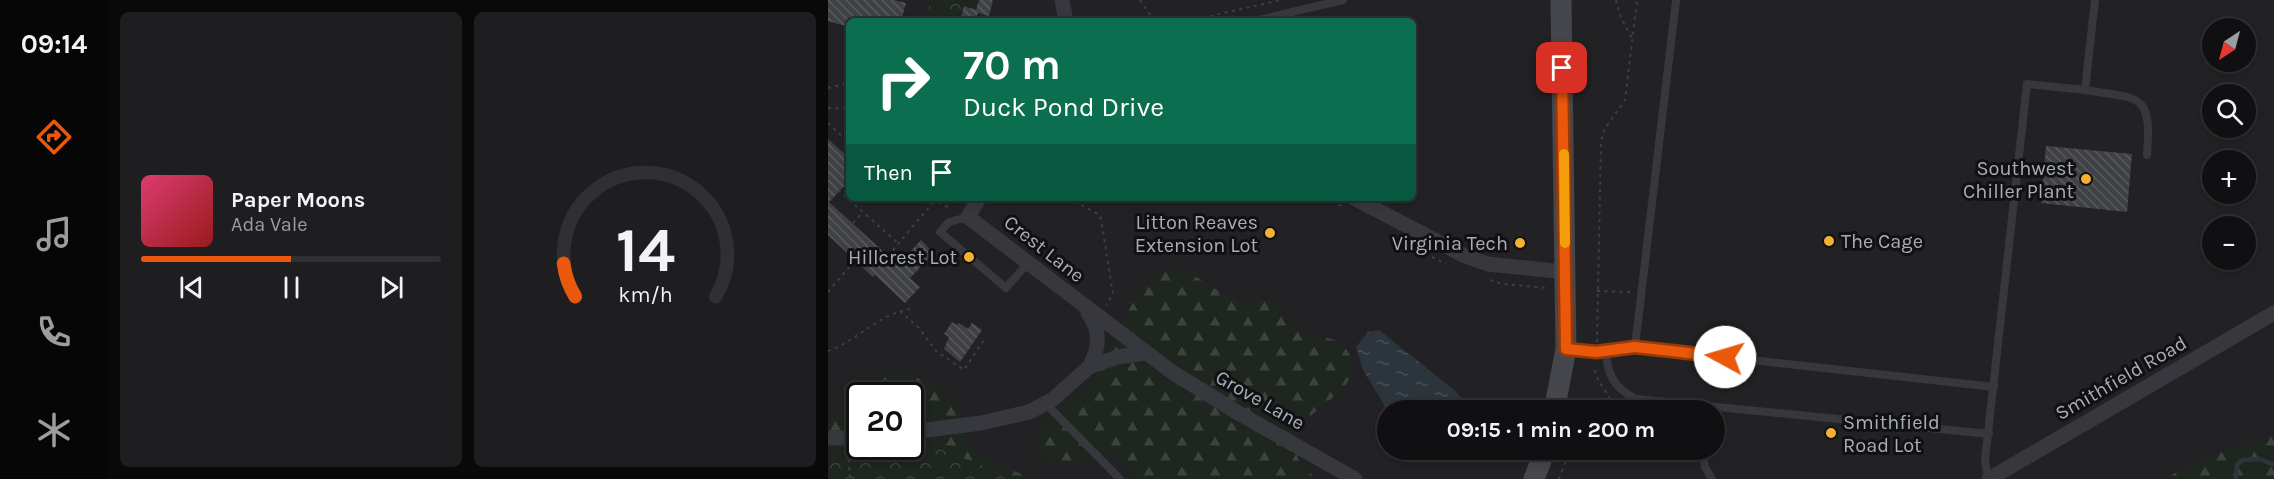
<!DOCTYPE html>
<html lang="en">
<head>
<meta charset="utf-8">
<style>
  body { margin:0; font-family:Karla,sans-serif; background:#1e1e20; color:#f1f3f6; height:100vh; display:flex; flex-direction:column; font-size:22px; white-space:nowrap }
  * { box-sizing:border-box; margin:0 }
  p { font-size:20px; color:#9c9d9f }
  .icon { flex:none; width:33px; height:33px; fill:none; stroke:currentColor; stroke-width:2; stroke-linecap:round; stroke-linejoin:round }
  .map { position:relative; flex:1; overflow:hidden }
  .drawer { display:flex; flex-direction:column; gap:12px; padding:12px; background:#09090a; width:720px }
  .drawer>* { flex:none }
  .guide { position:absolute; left:18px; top:18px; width:570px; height:183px; border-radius:9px; box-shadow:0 3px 9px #0003,0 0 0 2px #303032; background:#0b6e4f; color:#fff; overflow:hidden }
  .needle { width:39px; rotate:216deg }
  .tools { position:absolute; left:1374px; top:18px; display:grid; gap:12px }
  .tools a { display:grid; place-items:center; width:54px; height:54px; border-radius:50%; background:#101012; box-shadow:0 3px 9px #0003,0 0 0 2px #303032; font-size:30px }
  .speed { position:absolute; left:18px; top:382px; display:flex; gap:12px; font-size:30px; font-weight:700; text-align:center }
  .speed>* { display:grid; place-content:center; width:78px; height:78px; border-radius:50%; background:#101012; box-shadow:0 3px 9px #0003,0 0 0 2px #303032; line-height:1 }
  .speed .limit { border:3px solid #111; border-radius:9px; background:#fff; color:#111 }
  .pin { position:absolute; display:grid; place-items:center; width:51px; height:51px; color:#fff; margin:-26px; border-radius:12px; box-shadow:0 3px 9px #0006 }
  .me { position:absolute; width:66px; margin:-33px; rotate:276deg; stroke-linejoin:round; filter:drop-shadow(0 0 4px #0008) }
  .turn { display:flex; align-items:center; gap:21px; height:126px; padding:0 18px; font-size:27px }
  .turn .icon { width:78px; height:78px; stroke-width:2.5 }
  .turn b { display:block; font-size:42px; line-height:51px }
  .then { display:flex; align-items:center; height:57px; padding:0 18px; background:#0003; gap:12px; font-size:22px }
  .drawer .widget { flex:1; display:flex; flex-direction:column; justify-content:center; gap:9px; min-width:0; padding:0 21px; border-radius:9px; background:#1e1e20 }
  .drawer .dial { align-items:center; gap:0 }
  .dial svg { height:156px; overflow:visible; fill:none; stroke:#303032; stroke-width:7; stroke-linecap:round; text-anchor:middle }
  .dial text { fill:#f1f3f6; stroke:none }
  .song { display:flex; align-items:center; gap:18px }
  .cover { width:72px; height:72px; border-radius:9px; background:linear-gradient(135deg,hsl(340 70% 55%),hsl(0 70% 35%)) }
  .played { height:6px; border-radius:3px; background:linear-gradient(90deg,#ea580c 50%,#303032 50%) }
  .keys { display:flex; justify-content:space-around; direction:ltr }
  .drawer .tiles { flex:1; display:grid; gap:12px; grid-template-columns:repeat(2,1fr) }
  .trip { position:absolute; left:549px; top:400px; width:348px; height:60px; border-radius:30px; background:#101012; box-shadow:0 3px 9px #0003,0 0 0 2px #303032; font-weight:700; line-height:60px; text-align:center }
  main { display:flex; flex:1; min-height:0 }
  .tabs { display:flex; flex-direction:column; width:108px; justify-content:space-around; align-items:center; background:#060607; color:#9c9d9f }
  .tabs .icon { width:42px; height:42px }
  .tabs .on { color:#ea580c }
  .tabs b { font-size:27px; color:#f1f3f6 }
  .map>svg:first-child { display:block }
  .built { fill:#222225; fill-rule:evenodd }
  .forest { fill:url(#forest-firs) }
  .park { fill:url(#park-crowns) }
  .water { fill:url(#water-ripples) }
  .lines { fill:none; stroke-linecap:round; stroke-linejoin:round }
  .stream { stroke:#2c353c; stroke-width:4.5 }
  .building { fill:url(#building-back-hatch) }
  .path { stroke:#3d3f44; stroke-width:2; stroke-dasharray:3 4.5; stroke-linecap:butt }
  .lane { stroke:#37383d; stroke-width:8 }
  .street { stroke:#37383d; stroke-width:15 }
  .secondary { stroke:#45474d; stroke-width:21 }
  .route-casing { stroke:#983908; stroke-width:15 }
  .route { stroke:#ea580c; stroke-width:10 }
  .slow { stroke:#f59e0b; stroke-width:10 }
  .poi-dot { fill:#f2b134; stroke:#111113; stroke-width:2 }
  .labels { text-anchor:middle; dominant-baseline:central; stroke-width:6; stroke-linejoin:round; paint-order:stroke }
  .poi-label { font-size:20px; fill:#a8adb8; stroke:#111113; text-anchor:end }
  .street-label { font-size:20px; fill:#a8adb8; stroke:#111113 }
</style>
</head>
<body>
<main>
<nav class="tabs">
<b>09:14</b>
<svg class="icon on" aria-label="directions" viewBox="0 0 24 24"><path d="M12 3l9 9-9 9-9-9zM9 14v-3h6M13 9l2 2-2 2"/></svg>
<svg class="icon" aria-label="music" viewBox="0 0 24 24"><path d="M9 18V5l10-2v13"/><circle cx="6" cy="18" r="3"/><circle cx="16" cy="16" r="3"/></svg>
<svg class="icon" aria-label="phone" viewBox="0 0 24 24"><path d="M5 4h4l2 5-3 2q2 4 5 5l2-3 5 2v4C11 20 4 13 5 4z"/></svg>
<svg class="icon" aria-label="climate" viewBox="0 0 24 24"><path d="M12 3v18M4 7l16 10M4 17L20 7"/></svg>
</nav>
<section class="drawer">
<div class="tiles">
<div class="widget">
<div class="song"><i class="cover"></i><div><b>Paper Moons</b><p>Ada Vale</p></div></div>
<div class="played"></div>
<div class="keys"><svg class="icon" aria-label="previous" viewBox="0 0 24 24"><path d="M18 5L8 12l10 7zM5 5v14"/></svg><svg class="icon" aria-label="pause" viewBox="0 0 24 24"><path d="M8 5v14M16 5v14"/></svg><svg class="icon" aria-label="next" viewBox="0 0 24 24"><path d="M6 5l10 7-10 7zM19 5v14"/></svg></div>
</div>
<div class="widget dial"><svg viewBox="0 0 100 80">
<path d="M14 69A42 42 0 1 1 86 69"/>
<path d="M14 69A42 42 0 0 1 8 52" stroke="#ea580c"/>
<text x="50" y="56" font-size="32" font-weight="700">14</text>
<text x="50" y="72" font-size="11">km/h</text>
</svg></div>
</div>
</section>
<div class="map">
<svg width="1446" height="479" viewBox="0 0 1446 479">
  <defs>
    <pattern id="forest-firs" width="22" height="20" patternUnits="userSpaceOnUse" patternTransform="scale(1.5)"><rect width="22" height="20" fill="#1e261f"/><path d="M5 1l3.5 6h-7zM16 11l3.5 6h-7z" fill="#3c433d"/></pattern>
    <pattern id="park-crowns" width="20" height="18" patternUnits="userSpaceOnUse" patternTransform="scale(1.5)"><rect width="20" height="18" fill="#1e261f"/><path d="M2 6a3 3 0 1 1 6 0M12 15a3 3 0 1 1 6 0" fill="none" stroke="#3c433d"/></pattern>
    <pattern id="water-ripples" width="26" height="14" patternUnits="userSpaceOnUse" patternTransform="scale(1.5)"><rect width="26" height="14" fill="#2c353c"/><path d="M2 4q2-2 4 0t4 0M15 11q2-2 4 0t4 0" fill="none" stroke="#485056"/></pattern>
    <pattern id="building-back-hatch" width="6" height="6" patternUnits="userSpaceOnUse" patternTransform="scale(1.5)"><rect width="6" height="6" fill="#404145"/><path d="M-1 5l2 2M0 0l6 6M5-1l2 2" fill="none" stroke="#595a5e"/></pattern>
  </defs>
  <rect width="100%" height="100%" fill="#161618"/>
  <path class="built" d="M0 0H1446V479H0ZM21 21H585V198H21ZM1384 28H1418V62H1384ZM1384 94H1418V128H1384ZM1384 160H1418V194H1384ZM1384 226H1418V260H1384ZM32 396H82V447H32ZM560 411H886V450H560Z"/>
  <g class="forest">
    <path d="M345 270C374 273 388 295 415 302 426 305 436 297 446 302 454 306 454 315 459 321 463 326 472 332 478 334 486 338 492 336 500 338 511 340 523 351 524 363 527 400 467 408 467 447 468 461 478 471 490 479H308C302 470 291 459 279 457 262 454 218 473 210 450 199 417 254 401 268 379 289 347 302 277 345 270Z"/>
    <path d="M75 372C97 380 123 393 132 416 137 430 139 443 150 453 163 465 188 470 204 479H0V420L26 412 31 404 32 447H82V396H37C43 375 55 372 75 372Z"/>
    <polygon points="1446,432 1446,476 1441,479 1336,479 1379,457 1437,438"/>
  </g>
  <g class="park">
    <polygon points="103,0 151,0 148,10 136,7 133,21 97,21"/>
    <polygon points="83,441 89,441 193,479 0,479 0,445 82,447"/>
  </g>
  <polygon class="water" points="551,330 626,390 646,411 560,411 535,370 528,347 540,332"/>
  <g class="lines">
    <polyline class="stream" points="1408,479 1409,465 1414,460 1432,459 1446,465"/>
  </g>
  <g class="building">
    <polygon points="0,0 66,0 78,3 73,21 21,21 21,27 0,21"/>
    <polygon points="151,0 165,0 161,16 150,13 147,21 132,21 136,6 148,10"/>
    <polygon points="0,139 21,158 21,181 1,202 70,265 93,240 106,253 82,278 92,287 77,303 47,275 45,277 0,235"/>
    <polygon points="1218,146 1304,154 1299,212 1213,203"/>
    <polygon points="124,322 129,325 131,323 140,329 144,323 154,330 132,362 116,349 121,337 116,334"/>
  </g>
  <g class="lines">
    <g class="path">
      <polyline points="312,0 326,21"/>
      <polyline points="788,0 793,18 805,40"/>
      <polyline points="360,21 453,0"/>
      <polyline points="0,88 21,83"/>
      <polyline points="0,108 21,109"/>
      <polyline points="0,123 15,137 21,136"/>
      <polyline points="10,190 70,243"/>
      <polyline points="104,198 123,209"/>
      <polyline points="240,198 270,214 273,219 285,294 278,305"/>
      <polyline points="497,198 513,206"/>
      <polyline points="25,223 35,212"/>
      <polyline points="60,256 107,200"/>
      <polyline points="604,257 618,264"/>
      <polyline points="662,280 675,284 719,288"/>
      <polyline points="769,291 802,292"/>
      <polyline points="0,292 27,260"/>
      <polyline points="72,311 91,328 108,351 136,370 158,337"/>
      <polyline points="769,342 773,141 776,130 797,100 809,0"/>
      <path d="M0 351C32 339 47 316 82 309"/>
      <path d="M767 370C769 385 786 396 784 411"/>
      <polyline points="20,452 22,479"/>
      <polyline points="731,479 742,450"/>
    </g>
    <g class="lane">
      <polyline points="848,0 807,347 1166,387"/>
      <polyline points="426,21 515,0"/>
      <path d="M1257 90C1312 99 1324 92 1319 155"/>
      <polyline points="140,217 121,222 112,232 178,288 200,263"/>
      <polyline points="739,349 768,352 807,347"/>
      <path d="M778 351C779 375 786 388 808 399L1161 434"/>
      <polyline points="218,404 292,479"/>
      <polyline points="874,450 877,467 884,479"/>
      <polyline points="1160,479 1157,460 1199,84 1257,90 1267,0"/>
    </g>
    <g class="street">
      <polyline points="234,0 238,21"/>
      <polyline points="151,198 140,217 344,372 412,414 527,479"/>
      <polyline points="526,198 637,256 660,264 737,272"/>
      <path d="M260 313C273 331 272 348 261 367"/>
      <polyline points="82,432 153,423 201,412 224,400 261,367 290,357 317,353"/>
      <polyline points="0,438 32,438"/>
      <polyline points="1161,479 1446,313"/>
    </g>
    <g class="secondary">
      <polyline points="726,411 738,349 733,0"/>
      <polyline points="706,479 717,450"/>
    </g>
  </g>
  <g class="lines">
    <g class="route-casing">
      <polyline id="route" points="734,68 738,349 768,352 807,347 897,357"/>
    </g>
    <use href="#route" class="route"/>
    <polyline class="slow" points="736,154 737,243"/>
  </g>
  <g class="poi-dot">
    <circle cx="1258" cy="179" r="6"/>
    <circle cx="442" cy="233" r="6"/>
    <circle cx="1001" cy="241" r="6"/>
    <circle cx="692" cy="243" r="6"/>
    <circle cx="141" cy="257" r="6"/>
    <circle cx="1003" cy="433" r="6"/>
  </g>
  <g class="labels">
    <g class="poi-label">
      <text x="1246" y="168">Southwest<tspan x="1246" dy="23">Chiller Plant</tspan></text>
      <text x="430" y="222">Litton Reaves<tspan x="430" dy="23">Extension Lot</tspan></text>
      <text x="1013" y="241" text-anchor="start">The Cage</text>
      <text x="680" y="243">Virginia Tech</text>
      <text x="129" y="257">Hillcrest Lot</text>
      <text x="1015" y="422" text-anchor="start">Smithfield<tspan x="1015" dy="23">Road Lot</tspan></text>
    </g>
    <g class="street-label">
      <text transform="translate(216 249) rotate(38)">Crest Lane</text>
      <text transform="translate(1293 378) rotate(-30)">Smithfield Road</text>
      <text transform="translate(432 400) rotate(30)">Grove Lane</text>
    </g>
  </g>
</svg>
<div class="tools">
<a><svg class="needle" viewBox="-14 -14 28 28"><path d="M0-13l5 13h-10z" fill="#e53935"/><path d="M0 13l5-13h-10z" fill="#9c9d9f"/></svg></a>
<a><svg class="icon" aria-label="search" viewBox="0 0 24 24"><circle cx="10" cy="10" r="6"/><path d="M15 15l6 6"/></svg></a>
<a>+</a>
<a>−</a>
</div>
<div class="speed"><div class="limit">20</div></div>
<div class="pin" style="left:734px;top:68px;background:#d93025"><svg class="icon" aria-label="arrive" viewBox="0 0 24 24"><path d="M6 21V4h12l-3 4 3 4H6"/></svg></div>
<svg class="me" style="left:897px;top:357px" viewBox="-20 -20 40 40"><circle r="19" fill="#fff"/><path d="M0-13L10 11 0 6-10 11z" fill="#ea580c"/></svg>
<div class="trip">09:15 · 1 min · 200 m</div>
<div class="guide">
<div class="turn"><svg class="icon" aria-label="right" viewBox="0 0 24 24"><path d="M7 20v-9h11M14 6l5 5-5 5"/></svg><div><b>70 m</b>Duck Pond Drive</div></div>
<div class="then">Then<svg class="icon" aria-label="arrive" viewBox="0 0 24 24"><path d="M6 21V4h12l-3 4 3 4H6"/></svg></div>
</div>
</div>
</main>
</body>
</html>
